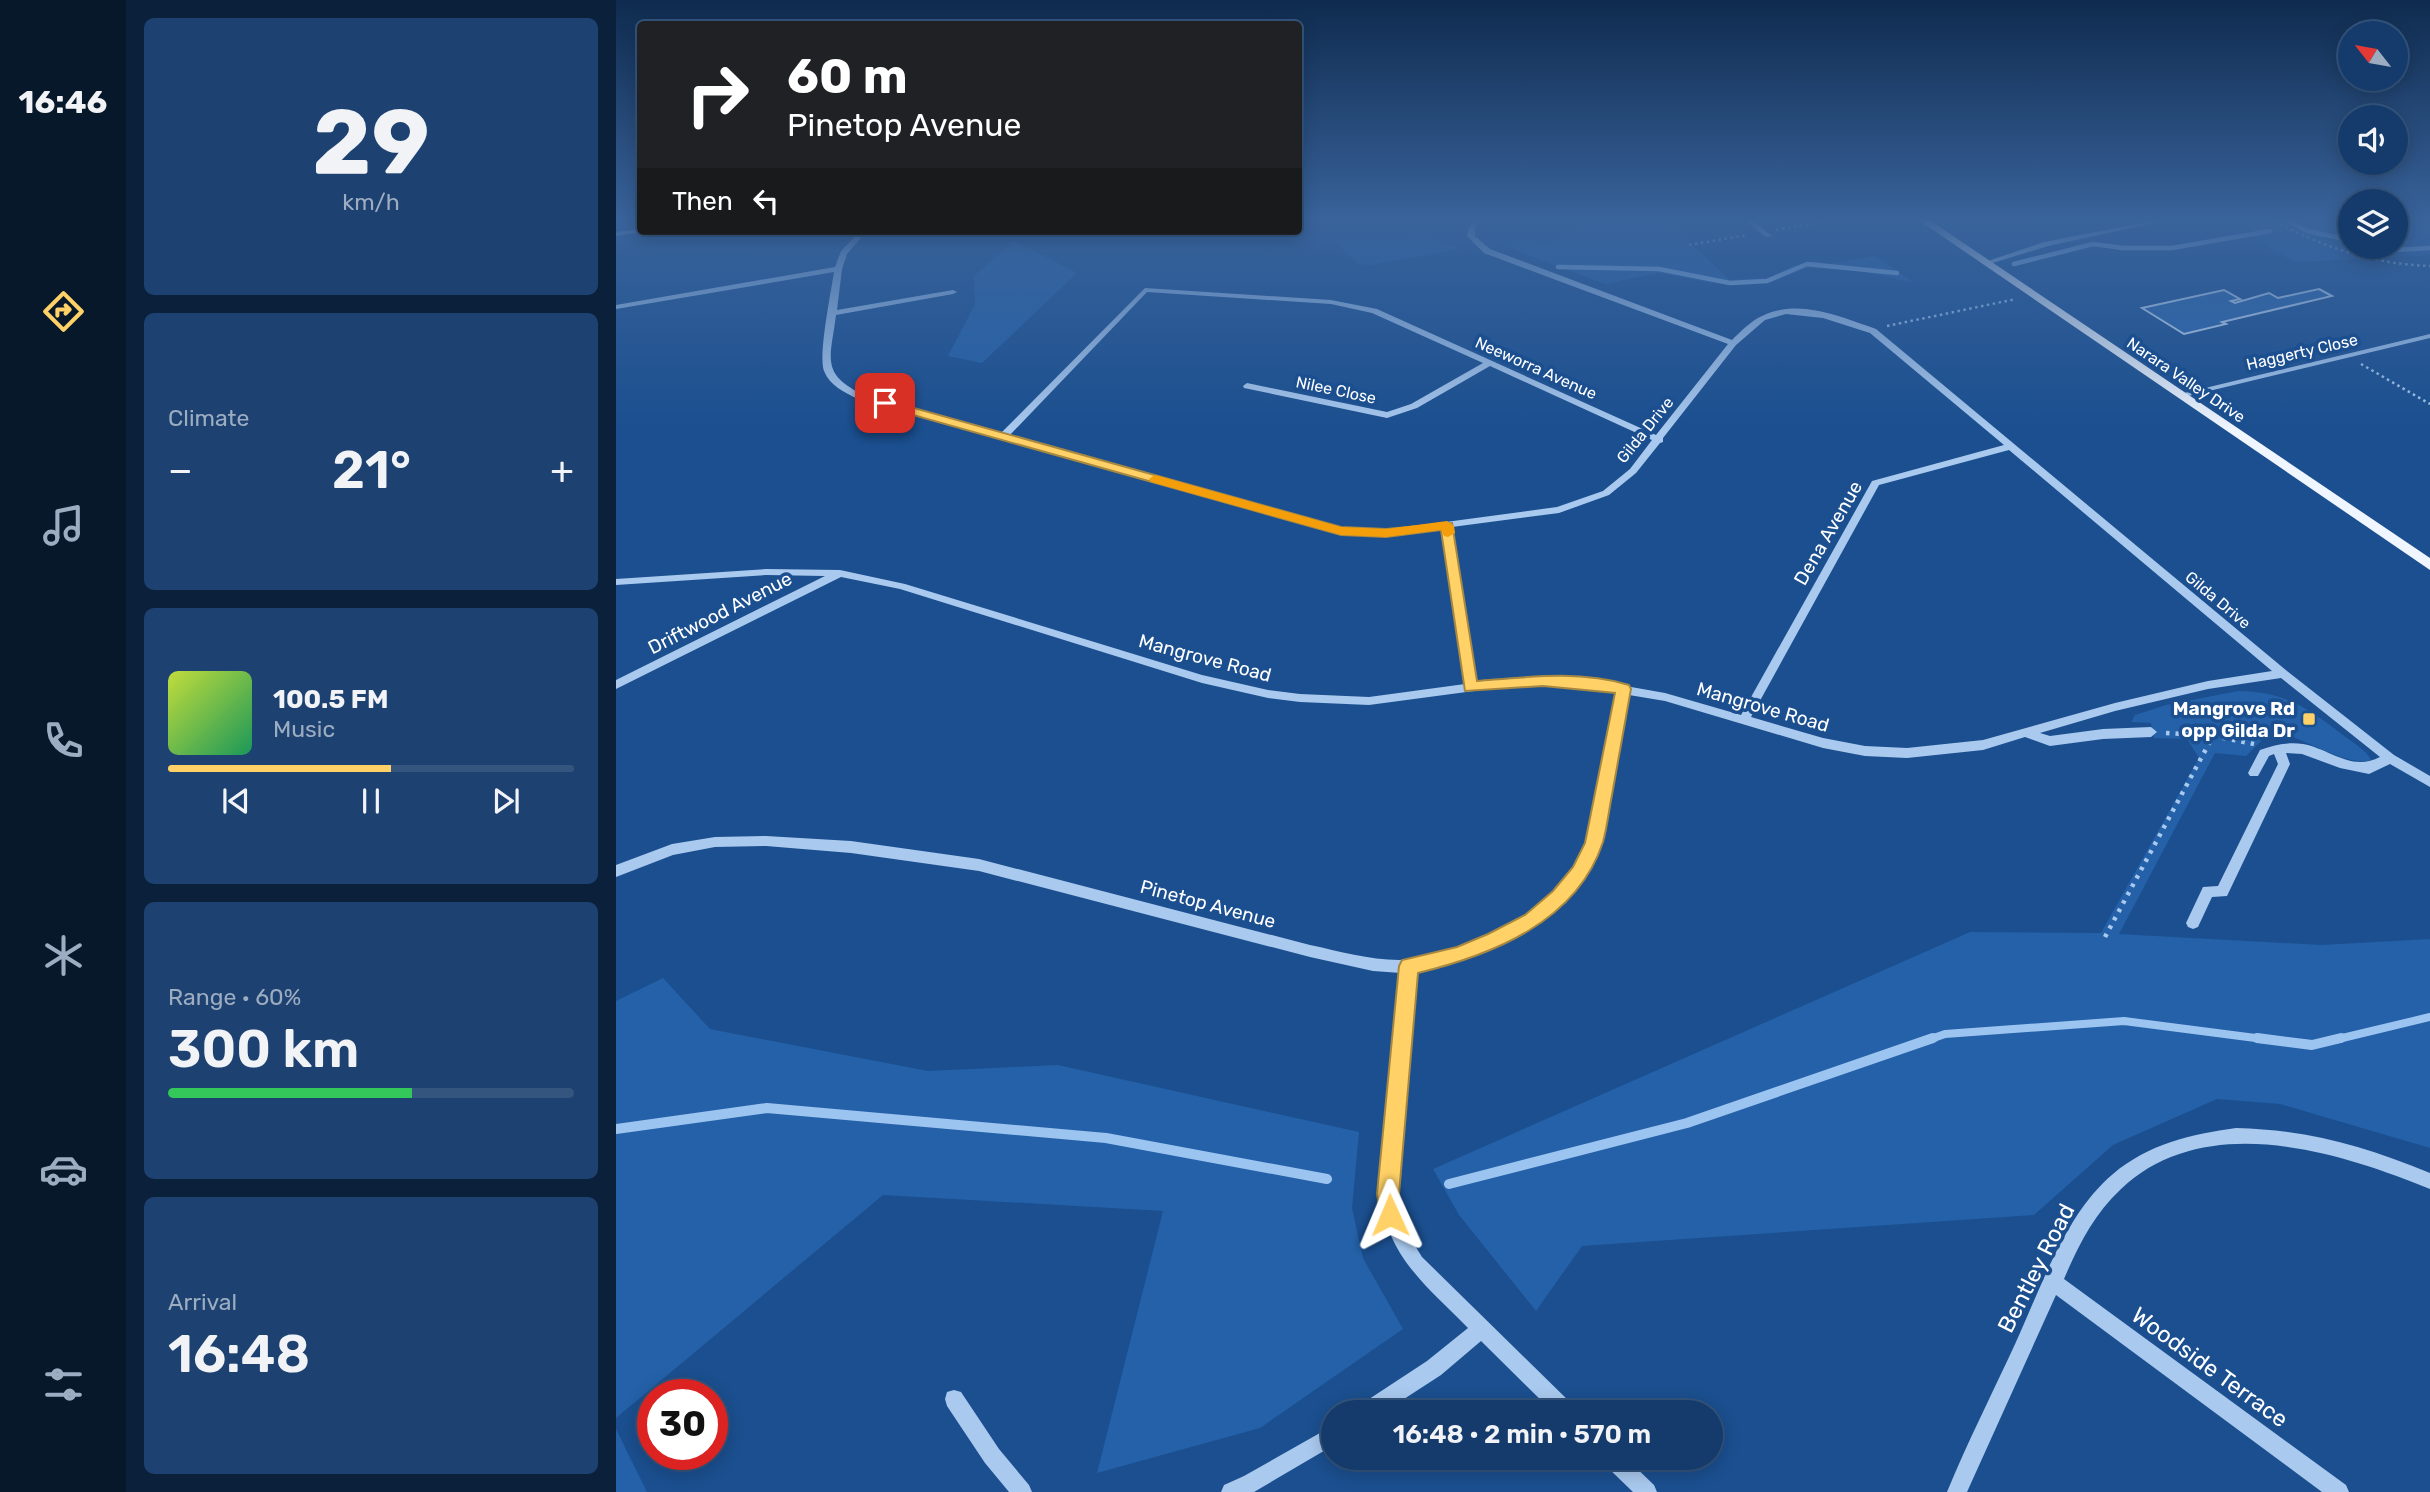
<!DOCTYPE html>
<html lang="en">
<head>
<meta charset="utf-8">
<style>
  body { margin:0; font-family:Rubik,sans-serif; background:#1d4271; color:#f1f3f6; height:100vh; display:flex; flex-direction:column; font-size:26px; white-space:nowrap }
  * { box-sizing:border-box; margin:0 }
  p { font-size:23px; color:#9dadc1 }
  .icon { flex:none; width:38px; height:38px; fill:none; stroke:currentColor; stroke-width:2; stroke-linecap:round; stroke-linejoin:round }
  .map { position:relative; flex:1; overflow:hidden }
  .panel { display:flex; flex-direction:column; gap:18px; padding:18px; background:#0b203b; width:490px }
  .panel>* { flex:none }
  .banner { position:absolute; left:21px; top:21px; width:665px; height:214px; border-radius:7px; box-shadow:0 4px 18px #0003,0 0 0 2px #33557e; background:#202124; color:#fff; overflow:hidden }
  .needle { width:46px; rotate:301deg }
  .fabs { position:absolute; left:1722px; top:21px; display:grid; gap:14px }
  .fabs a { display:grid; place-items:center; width:70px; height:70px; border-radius:50%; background:#143b6b; box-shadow:0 4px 18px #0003,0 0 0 2px #33557e; font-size:35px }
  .speed { position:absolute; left:21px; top:1379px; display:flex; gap:14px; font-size:35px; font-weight:700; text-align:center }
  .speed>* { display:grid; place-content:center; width:91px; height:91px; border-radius:50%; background:#143b6b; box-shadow:0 4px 18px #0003,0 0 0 2px #33557e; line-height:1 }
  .speed .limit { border:10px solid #d22; background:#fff; color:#111 }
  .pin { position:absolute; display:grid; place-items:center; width:60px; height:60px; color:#fff; margin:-30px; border-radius:14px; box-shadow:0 4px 10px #0006 }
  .me { position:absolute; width:77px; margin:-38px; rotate:359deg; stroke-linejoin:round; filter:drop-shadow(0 0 5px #0008) }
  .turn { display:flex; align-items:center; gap:24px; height:147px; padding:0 35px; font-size:32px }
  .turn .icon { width:91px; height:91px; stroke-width:2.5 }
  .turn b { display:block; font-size:49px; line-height:60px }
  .then { display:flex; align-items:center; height:66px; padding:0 35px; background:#0003; gap:14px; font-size:26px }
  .big { font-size:52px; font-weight:600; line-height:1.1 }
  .panel .card { flex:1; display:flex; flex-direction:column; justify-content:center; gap:10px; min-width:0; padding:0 24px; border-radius:10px; background:#1d4271 }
  .panel .dial { align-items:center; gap:0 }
  .dial b { font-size:91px; line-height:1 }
  .song { display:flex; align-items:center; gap:21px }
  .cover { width:84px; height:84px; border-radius:10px; background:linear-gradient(135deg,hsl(70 70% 55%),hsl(150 70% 35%)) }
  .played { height:7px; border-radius:4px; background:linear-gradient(90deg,#ffd166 55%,#33557e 55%) }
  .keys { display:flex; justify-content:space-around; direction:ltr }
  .heat { display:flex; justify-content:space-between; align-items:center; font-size:38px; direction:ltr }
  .charge { height:10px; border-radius:5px; background:linear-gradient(90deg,#34c759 60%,#33557e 0) }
  .trip { position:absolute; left:705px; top:1400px; width:402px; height:70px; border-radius:35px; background:#143b6b; box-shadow:0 4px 18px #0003,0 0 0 2px #33557e; font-weight:600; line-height:70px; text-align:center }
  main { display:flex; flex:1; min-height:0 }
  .tab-bar { display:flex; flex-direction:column; width:126px; justify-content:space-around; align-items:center; background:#08182b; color:#9dadc1 }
  .tab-bar .icon { width:49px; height:49px }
  .tab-bar .selected { color:#ffd166 }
  .tab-bar b { font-size:32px; color:#f1f3f6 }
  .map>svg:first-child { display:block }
  .green { fill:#2461a8 }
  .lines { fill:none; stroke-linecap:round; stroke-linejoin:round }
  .stream-far2 { stroke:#9cc4f0; stroke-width:4.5 }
  .stream-far1 { stroke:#9cc4f0; stroke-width:8 }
  .stream { stroke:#9cc4f0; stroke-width:10 }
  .building { fill:#2a66ad; stroke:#cfe3fa; stroke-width:2 }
  .path-far1 { stroke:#a9c9ee; stroke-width:2.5; stroke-dasharray:2.5 3.5; stroke-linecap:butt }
  .path { stroke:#a9c9ee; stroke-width:4.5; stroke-dasharray:3.5 6; stroke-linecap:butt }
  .minor { fill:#a9c9ee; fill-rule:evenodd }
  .major { fill:#f0f6ff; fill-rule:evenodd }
  .route { fill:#ffd166; stroke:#a68842; stroke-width:2 }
  .slow { fill:#f59e0b }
  .poi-dot { fill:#ffd166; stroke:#1b4f8f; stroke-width:2.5 }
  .labels { text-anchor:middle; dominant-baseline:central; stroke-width:7; stroke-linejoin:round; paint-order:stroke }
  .far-street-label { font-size:16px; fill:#fff; stroke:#1b4f8f }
  .street-label { font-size:19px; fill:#fff; stroke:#1b4f8f }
  .poi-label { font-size:19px; font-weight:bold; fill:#fff; stroke:#1b4f8f; text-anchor:end }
  .near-street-label { font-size:23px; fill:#fff; stroke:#1b4f8f }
</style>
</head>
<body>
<main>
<nav class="tab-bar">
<b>16:46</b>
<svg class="icon selected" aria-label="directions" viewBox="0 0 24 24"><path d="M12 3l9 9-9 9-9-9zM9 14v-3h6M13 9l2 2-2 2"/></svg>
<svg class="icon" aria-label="music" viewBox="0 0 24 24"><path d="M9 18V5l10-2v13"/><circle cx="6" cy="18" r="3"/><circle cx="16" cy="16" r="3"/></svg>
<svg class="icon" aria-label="phone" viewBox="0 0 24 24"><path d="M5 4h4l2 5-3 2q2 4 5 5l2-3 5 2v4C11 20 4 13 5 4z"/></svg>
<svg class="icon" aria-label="climate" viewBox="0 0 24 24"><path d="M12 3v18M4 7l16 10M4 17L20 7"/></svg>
<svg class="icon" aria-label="car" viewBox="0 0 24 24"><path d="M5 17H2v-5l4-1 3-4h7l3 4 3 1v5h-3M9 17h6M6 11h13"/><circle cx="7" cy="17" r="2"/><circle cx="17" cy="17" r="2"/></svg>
<svg class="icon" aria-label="filters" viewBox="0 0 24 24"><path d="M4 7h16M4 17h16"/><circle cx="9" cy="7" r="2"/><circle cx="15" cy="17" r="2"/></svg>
</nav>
<section class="panel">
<div class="card dial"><b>29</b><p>km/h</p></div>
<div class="card"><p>Climate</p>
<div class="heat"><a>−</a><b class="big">21°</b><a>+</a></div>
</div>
<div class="card">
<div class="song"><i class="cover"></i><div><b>100.5 FM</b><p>Music</p></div></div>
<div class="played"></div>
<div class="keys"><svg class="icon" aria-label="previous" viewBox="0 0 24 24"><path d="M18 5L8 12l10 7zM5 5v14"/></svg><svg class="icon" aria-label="pause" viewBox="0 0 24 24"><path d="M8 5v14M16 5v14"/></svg><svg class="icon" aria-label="next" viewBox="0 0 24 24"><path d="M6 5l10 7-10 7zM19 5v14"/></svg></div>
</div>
<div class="card"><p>Range · 60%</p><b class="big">300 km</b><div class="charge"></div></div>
<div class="card"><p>Arrival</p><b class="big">16:48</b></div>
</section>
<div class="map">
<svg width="1814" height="1492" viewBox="0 0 1814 1492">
  <rect width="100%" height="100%" fill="#1b4f8f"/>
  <g class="green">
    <polygon points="973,221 1051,221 1114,280 1151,278 1177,266 1199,261 1214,264 1260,256 1298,283 1245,271 1191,268 1156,282 1128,285 1096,283 1043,273 989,284 894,248 897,240 936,242"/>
    <polygon points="1628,221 1734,221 1734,247 1780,247 1780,221 1814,221 1814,255 1679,262 1640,240"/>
    <polygon points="816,237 845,249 754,265 743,264 717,241"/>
    <polygon points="398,241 461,273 366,363 332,356 359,304 358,276"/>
    <path d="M1622 691C1670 692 1690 707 1727 735 1736 742 1750 750 1755 760 1734 768 1684 737 1661 731L1652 734 1630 756 1599 753 1503 934 1705 945 1814 939V1148L1664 1104 1601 1099 1497 1145 1418 1215 966 1246 920 1311 843 1215 817 1169 1354 932 1485 933 1583 758 1571 739 1538 738 1535 723 1515 722 1519 715 1550 705Z"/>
    <polygon points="47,978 94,1029 312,1071 442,1065 743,1132 736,1208 747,1258 787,1329 644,1428 481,1473 547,1211 267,1195 0,1418 0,1001"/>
    <polygon points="0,1429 31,1492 0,1492"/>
  </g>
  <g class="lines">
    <g class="stream-far2">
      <polyline points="1673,221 1691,231 1734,240"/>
      <polyline points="1766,247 1779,250 1814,248"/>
      <polyline points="1398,264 1477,244 1507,248 1556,248 1654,231"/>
      <polyline points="942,267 1043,269 1114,283 1151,281 1191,264 1281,273"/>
    </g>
    <g class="stream-far1">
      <polyline points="1312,1040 1329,1034 1508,1021 1655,1040"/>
      <polyline points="1718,1040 1814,1017"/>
    </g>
    <g class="stream">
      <polyline points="1641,1038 1696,1045 1725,1038"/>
      <polyline points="0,1129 151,1108 490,1138 711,1179"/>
      <polyline points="833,1184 1071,1123 1317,1038"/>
    </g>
  </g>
  <polygon class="building" points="1703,289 1716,296 1606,322 1610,324 1568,334 1526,308 1608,290 1624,299 1615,301 1619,303 1653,293 1662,298"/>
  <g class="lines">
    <g class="path-far1">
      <path d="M1659 221C1708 248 1758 264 1814 266"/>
      <polyline points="1160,230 1214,221"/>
      <polyline points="1073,245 1131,235"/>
      <polyline points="1271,326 1400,299"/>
      <polyline points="1745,364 1814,404"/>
    </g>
    <g class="path">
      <polyline points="1550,733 1597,736 1638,744"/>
      <polyline points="1489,937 1597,736"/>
    </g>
    <g class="minor">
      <path d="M859 221H866L859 228V236L874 249 1116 340C1125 331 1135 321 1146 316 1182 298 1225 317 1260 329L1671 671 1778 755 1814 776V787L1774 764 1753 774 1724 768 1686 754 1670 753 1674 764 1611 896 1596 897 1582 927 1577 929 1572 927 1570 923 1587 887 1602 886 1662 764 1658 754 1653 756 1642 776H1634L1632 773 1644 750C1658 745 1671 742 1687 744 1714 749 1736 772 1764 757L1665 678 1592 689 1499 711 1424 733 1434 736 1487 729 1535 727 1541 732 1535 737 1487 739 1434 746 1409 737 1367 750 1291 758 1249 756 1207 748 1049 701 1013 695C1006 728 1000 762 994 795 991 811 990 827 985 842 956 918 875 960 800 972L780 1194 788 1228 806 1257 957 1405 960 1412H937L865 1341 825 1375 768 1412H742L744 1405 811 1361 852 1328C810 1285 772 1258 764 1194L785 973 757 971 694 957 363 871 235 853 150 846 99 847 57 855 0 877V865L56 844 99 837 150 836 235 841 363 859 694 945C723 951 753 960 783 960 853 960 948 908 972 840 978 825 979 808 982 793 988 759 995 726 1001 693L970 687H888L753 705 684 702 652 698 586 683 284 589 225 577 0 689V680L209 576 150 575 0 585V579L150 569 224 570 289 584 586 675 652 690 684 694 753 697 849 684 827 529 770 536 725 534 242 399C228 392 214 386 208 371 202 356 215 292 218 272L0 309V305L219 267 225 251 244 231H251L231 254 226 269 221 310 337 290 341 292 337 294 220 315C215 357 203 374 248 395L385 433 529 288 715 300 761 309 1040 435 1112 344 868 253 851 236 853 227ZM531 292 715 304 756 313 867 363 795 404 771 412 631 383 627 386 628 388 771 418 801 408 874 366 1036 440 1014 469 987 491 941 507 770 530 725 528 393 436ZM1170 314 1207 318 1254 333 1388 445 1256 481 1125 715 1049 693 970 679H888L860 682 836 527 943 513 993 495 1020 473 1044 443 1047 442V438L1120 345 1149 320ZM1393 450 1656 671 1592 681 1499 703 1367 740 1291 748 1249 746 1207 738 1135 717 1263 485Z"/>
      <polygon points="1130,221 1137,221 1156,236 1150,237"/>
      <polygon points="1536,221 1548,221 1432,246 1370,265 1366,263 1428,242"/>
      <polygon points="24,229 24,231 27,231 26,232 0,236 0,232"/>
      <polygon points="1814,334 1814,338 1564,398 1560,395"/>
      <path d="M1620 1128C1693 1130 1747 1146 1814 1173V1189C1721 1151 1589 1110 1505 1189 1478 1214 1462 1246 1448 1279L1730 1485 1733 1492H1706L1440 1295 1351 1492H1331C1352 1441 1377 1392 1400 1342 1425 1287 1450 1213 1497 1174 1532 1144 1576 1134 1620 1128Z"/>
      <polygon points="338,1390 345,1392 383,1449 413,1485 416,1492 393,1492 369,1463 331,1406 329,1399 331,1392"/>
      <polygon points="718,1425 718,1445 638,1492 605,1492 608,1485 628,1476"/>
      <polygon points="986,1458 1010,1458 1038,1485 1041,1492 1017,1492 989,1465"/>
    </g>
    <polygon class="major" points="1304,221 1315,221 1814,558 1814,570"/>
  </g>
  <linearGradient id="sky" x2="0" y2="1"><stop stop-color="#0f2b4f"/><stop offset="0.51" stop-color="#39639b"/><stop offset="1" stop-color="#39639b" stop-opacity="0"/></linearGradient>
  <rect width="1814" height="430" fill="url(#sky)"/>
  <path class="route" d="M265 401H273L725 527 770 529 836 523 861 681C911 677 964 670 1013 685L1015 689C1009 724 1002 760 996 795 993 810 991 828 987 842 961 922 876 955 802 973L783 1194 785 1215 782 1223 774 1226 766 1223 761 1194 783 966 786 960 841 947 872 934 909 915 937 891 957 867 969 843 999 693 927 686 849 691 825 530 770 537 725 535 265 406Z"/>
  <polygon class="slow" points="539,475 725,527 770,529 831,521 838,526 839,533 832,537 828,536 825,530 770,537 725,535 535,482 533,479"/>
  <rect class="poi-dot" x="1686" y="712" width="14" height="14" rx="3.5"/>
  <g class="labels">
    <g class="far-street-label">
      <text transform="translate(1686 352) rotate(-13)">Haggerty Close</text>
      <text transform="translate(920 368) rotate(24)">Neeworra Avenue</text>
      <text transform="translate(1570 380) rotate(34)">Narara Valley Drive</text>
      <text transform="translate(720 390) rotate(12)">Nilee Close</text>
      <text transform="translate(1029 430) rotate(-51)">Gilda Drive</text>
      <text transform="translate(1602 600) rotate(40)">Gilda Drive</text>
    </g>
    <g class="street-label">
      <text transform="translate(1212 533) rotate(-60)">Dena Avenue</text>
      <text transform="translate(104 613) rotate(-27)">Driftwood Avenue</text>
      <text transform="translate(589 658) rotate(15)">Mangrove Road</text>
      <text transform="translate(1147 707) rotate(16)">Mangrove Road</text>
      <text transform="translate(592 904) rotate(15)">Pinetop Avenue</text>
    </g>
    <g class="poi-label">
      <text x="1679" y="708">Mangrove Rd<tspan x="1679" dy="22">opp Gilda Dr</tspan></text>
    </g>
    <g class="near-street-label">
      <text transform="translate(1420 1268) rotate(-63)">Bentley Road</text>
      <text transform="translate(1594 1367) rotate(36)">Woodside Terrace</text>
    </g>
  </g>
</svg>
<div class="fabs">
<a><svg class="needle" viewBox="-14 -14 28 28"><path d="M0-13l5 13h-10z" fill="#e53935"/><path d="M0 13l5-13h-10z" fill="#9dadc1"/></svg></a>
<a><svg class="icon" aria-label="sound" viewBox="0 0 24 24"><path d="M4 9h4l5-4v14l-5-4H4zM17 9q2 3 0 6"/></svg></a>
<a><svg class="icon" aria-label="layers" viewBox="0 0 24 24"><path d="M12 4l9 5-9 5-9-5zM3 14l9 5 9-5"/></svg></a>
</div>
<div class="speed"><div class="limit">30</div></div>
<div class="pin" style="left:269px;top:403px;background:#d93025"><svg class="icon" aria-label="arrive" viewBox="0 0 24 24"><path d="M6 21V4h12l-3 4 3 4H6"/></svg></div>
<svg class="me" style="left:774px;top:1215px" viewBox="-20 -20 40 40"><path d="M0-17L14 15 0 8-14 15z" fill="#ffd166" stroke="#fff" stroke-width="4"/></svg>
<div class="trip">16:48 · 2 min · 570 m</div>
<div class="banner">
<div class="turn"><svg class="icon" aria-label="right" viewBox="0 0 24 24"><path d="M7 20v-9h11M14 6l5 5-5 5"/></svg><div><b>60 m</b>Pinetop Avenue</div></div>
<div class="then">Then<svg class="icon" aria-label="left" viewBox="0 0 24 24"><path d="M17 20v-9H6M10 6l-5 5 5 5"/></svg></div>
</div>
</div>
</main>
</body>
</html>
